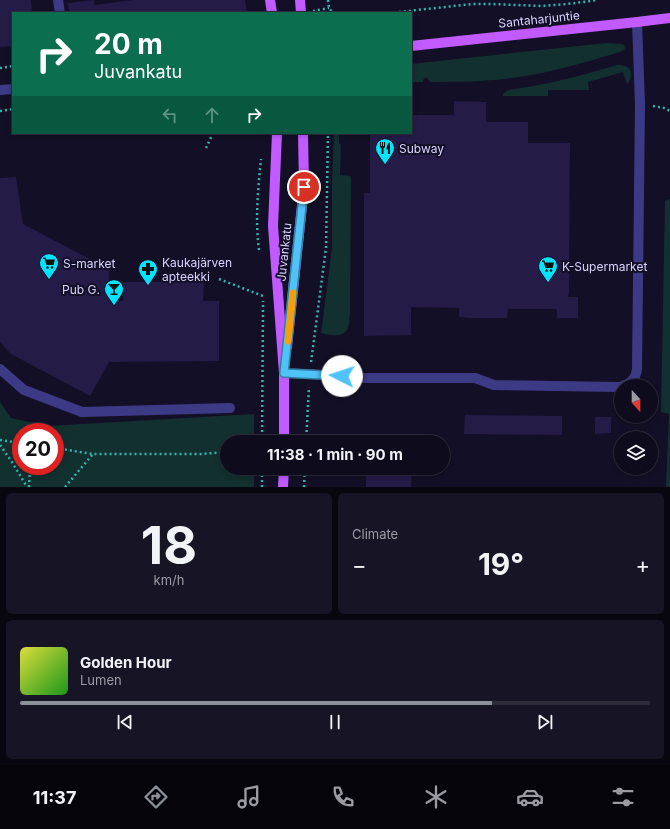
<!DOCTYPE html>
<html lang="en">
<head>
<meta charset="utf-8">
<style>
  body { margin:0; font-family:Inter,sans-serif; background:#171425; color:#f1f3f6; height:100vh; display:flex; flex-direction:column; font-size:15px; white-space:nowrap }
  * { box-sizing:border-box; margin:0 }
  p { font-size:13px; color:#9b9ba3 }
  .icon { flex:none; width:22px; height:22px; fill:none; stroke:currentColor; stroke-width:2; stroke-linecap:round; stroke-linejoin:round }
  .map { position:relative; height:487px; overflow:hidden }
  .drawer { display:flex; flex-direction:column; gap:6px; padding:6px; background:#08060f; flex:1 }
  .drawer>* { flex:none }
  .top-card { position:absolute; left:12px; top:12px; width:400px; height:122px; border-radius:0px; box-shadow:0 2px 6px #0003,0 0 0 1px #2e2b3b; background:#0b6e4f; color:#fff; overflow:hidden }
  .needle { width:26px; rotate:159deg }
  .tools { position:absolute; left:614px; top:379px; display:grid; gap:8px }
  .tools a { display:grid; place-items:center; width:44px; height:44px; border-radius:50%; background:#0e0b1c; box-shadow:0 2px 6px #0003,0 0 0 1px #2e2b3b; font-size:20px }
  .speed { position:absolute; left:12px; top:423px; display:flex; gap:8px; font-size:20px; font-weight:700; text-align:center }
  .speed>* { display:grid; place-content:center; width:52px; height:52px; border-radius:50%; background:#0e0b1c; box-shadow:0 2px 6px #0003,0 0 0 1px #2e2b3b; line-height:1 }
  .speed .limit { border:6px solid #d22; background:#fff; color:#111 }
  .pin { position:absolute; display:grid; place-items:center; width:34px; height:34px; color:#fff; margin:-17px; border:2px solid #fff; border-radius:50%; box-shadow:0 1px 4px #0007 }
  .me { position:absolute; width:44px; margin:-22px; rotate:274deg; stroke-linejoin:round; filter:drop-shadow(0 0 3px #0008) }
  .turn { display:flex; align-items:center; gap:14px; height:84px; padding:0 16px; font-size:18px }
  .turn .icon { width:52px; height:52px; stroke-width:2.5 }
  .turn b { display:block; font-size:28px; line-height:34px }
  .lanes { display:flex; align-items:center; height:38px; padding:0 16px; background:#0003; justify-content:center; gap:20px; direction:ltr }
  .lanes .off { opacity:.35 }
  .big { font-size:30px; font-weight:700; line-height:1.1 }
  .drawer .card { flex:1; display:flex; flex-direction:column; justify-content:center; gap:6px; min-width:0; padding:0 14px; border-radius:6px; background:#171425 }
  .drawer .dial { align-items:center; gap:0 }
  .dial b { font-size:52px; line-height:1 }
  .song { display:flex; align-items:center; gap:12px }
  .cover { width:48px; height:48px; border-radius:6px; background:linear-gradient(135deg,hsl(60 70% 55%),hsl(120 70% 35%)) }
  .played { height:4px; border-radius:2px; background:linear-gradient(90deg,#8c9099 75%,#2e2b3b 75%) }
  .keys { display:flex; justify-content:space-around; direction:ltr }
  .heat { display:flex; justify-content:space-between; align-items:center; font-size:22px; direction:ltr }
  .drawer .tiles { flex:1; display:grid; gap:6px; grid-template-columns:1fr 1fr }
  .card:last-child { grid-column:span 2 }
  .trip { position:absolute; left:220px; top:435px; width:230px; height:40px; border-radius:20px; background:#0e0b1c; box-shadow:0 2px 6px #0003,0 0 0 1px #2e2b3b; font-weight:700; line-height:40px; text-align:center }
  .dock { display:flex; height:64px; justify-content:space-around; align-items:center; background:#06040b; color:#9b9ba3 }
  .dock .icon { width:28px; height:28px }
  .dock .selected { color:#8c9099 }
  .dock b { font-size:18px; color:#f1f3f6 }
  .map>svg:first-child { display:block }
  .green { fill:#12302f; fill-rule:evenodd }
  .building { fill:#241b47 }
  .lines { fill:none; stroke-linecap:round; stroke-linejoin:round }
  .path { stroke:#2fb8b0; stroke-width:2.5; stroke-dasharray:2 3; stroke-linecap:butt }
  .minor { stroke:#3d3a85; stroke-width:10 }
  .major { stroke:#c25bff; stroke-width:10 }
  .route-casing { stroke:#337fa1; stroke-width:10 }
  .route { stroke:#4fc3f7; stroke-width:7 }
  .slow { stroke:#f59e0b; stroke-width:7 }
  .labels { text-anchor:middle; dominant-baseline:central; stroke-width:4; stroke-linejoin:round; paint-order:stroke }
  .street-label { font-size:12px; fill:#d9d4ff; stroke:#130f26 }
  .poi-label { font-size:12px; fill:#d9d4ff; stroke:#130f26; text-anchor:start }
</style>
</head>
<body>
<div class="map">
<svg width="670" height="487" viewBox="0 0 670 487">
  <rect width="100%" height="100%" fill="#130f26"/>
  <g class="green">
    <path d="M606 43 622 44 624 45 625 48 624 50 620 52C586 62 553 72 519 77 489 82 459 82 430 82L427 78H424L423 82H411V64Z"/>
    <path d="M617 65C620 65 623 65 627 67 633 70 632 80 627 84L623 72 588 82 589 90H548V96H503V94L508 90C545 85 581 76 617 65Z"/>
    <path d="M334 133H339V143L341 145 340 175 350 176 351 178 350 314C349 318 350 326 347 330 341 338 329 335 321 333L327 288 332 247V182Z"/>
    <polygon points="670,199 670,487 666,487 669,414 661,412 665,201"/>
    <path d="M0 402 11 418 49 426 254 414V442H227V468H254V487H0ZM21 432H55V466H21Z"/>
  </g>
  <g class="building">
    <polygon points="0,0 31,0 32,13 13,13 13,46 0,47"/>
    <polygon points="94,0 94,5 133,0 245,0 247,13 66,13 66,12 69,12 68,3"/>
    <polygon points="454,101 486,102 486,122 528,122 528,143 570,143 569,293 568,297 578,297 578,318 557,318 557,309 508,309 507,318 469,318 459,317 459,308 411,307 411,335 364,336 364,193 370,193 370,133 411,133 411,115 454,115"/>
    <polygon points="16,177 23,224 109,269 110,301 123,301 123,282 204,282 203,301 219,301 219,361 109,362 90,396 11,354 0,342 0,178"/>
    <polygon points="465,415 562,416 562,435 464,434"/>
    <polygon points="595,417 611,417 611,433 595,434"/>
    <polygon points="366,468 412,468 411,487 366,487"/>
  </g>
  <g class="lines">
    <g class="path">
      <polyline points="328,0 329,8 333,13"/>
      <polyline points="313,11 329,8"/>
      <polyline points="389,13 473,4 491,4 542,6 567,4 598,0"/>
      <polyline points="0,68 13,66"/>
      <polyline points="653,106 664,108 670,111"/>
      <polyline points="0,111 13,109"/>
      <polyline points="206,148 213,133"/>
      <path d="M259 250C255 220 258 189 261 159"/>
      <polyline points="219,279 263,296"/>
      <polyline points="311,362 326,248 328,133"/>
      <polyline points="0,440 21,443"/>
      <polyline points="262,442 263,301"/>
      <polyline points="306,442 309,387"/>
      <polyline points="0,445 12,462 27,487"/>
      <polyline points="55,448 93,454 201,454 227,452"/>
      <polyline points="29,487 30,466"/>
      <polyline points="65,487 93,454"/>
      <polyline points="262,487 262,468"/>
      <polyline points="304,487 305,468"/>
    </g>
    <g class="minor">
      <polyline points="58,0 60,13"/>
      <polyline points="0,90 13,89"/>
      <polyline points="0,369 24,390 82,412 230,408"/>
      <polyline points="284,373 309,374 363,378 475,378 494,385 618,387 621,387"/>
      <path d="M623 386C632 383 636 378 637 369L640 104 637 22"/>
    </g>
    <g class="major">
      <polyline points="270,0 272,13"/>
      <polyline points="300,0 301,13"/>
      <polyline points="411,46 637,22 670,18"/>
      <polyline points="277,133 273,226 284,373 284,442"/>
      <polyline points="287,347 304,187 303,133"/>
      <polyline points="283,487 284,468"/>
    </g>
  </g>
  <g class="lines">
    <g class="route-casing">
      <polyline id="route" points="304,187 284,373 342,376"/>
    </g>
    <use href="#route" class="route"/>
    <polyline class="slow" points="288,341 293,293"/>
  </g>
  <defs>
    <g id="restaurant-pin" transform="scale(1)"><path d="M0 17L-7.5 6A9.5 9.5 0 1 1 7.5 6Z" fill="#00e5ff" stroke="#130f26"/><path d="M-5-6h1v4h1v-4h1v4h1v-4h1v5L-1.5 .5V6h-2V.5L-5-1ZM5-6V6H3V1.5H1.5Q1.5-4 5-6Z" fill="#111"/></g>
    <g id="supermarket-pin" transform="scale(1)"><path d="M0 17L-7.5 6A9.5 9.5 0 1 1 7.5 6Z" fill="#00e5ff" stroke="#130f26"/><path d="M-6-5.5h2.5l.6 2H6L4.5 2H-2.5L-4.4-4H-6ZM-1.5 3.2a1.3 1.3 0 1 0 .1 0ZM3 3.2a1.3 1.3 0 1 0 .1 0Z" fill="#111"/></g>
    <g id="pharmacy-pin" transform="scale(1)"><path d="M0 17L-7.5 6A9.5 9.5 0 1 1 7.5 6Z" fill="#00e5ff" stroke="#130f26"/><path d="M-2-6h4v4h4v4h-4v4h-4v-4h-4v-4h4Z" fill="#111"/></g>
    <g id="bar-pin" transform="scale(1)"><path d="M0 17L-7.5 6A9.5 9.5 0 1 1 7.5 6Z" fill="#00e5ff" stroke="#130f26"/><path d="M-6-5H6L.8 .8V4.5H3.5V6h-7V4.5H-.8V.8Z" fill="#111"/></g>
  </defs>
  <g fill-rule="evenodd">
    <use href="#restaurant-pin" x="385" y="148"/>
    <use href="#supermarket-pin" x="49" y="263"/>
    <use href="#supermarket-pin" x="548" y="266"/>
    <use href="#pharmacy-pin" x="148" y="269"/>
    <use href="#bar-pin" x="114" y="289"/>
  </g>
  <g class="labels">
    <g class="street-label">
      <text transform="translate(539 19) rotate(-6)">Santaharjuntie</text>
      <text transform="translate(284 252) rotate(-84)">Juvankatu</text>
    </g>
    <g class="poi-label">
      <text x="399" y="148">Subway</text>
      <text x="162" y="262">Kaukajärven<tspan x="162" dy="14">apteekki</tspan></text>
      <text x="63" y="263">S-market</text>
      <text x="562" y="266">K-Supermarket</text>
      <text x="100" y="289" text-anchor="end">Pub G.</text>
    </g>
  </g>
</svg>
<div class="tools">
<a><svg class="needle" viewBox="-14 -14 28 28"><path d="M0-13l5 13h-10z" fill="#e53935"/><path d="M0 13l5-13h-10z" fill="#9b9ba3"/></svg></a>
<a><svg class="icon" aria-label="layers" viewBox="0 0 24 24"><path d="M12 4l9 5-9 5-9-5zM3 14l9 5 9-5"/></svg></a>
</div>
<div class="speed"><div class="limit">20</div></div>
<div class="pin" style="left:304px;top:187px;background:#d93025"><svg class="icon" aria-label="arrive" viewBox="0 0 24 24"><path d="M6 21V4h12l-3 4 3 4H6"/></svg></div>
<svg class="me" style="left:342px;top:376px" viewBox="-20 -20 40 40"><circle r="19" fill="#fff"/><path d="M0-13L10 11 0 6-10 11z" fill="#4fc3f7"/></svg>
<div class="trip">11:38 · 1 min · 90 m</div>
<div class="top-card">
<div class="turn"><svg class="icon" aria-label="right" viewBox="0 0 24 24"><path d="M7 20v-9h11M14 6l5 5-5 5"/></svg><div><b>20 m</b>Juvankatu</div></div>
<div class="lanes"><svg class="icon off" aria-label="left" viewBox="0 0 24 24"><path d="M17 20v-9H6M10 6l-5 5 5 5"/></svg><svg class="icon off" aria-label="ahead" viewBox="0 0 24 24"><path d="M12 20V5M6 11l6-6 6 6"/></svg><svg class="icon" aria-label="right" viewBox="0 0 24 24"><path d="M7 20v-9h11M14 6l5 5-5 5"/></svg></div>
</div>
</div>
<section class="drawer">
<div class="tiles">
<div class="card dial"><b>18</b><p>km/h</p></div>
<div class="card"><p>Climate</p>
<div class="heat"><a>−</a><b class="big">19°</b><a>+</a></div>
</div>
<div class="card">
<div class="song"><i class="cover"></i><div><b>Golden Hour</b><p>Lumen</p></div></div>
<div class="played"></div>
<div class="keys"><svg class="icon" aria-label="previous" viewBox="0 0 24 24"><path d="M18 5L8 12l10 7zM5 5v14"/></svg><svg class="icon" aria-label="pause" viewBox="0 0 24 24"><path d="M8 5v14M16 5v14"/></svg><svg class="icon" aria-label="next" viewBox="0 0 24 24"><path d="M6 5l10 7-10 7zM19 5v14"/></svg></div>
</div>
</div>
</section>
<nav class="dock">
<b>11:37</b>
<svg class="icon selected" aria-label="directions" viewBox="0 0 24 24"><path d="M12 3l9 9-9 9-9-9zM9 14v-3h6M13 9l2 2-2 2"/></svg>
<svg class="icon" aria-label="music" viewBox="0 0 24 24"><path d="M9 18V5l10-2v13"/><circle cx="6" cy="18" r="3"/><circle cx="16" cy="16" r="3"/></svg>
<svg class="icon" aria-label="phone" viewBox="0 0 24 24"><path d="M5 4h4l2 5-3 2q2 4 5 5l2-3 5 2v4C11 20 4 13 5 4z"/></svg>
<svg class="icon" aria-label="climate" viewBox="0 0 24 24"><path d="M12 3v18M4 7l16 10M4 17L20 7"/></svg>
<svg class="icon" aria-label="car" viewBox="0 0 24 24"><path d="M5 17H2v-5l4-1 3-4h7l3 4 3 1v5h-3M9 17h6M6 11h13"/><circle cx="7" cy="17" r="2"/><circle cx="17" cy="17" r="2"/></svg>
<svg class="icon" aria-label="filters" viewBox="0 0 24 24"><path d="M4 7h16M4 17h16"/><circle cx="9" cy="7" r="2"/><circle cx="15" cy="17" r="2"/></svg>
</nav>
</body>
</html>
